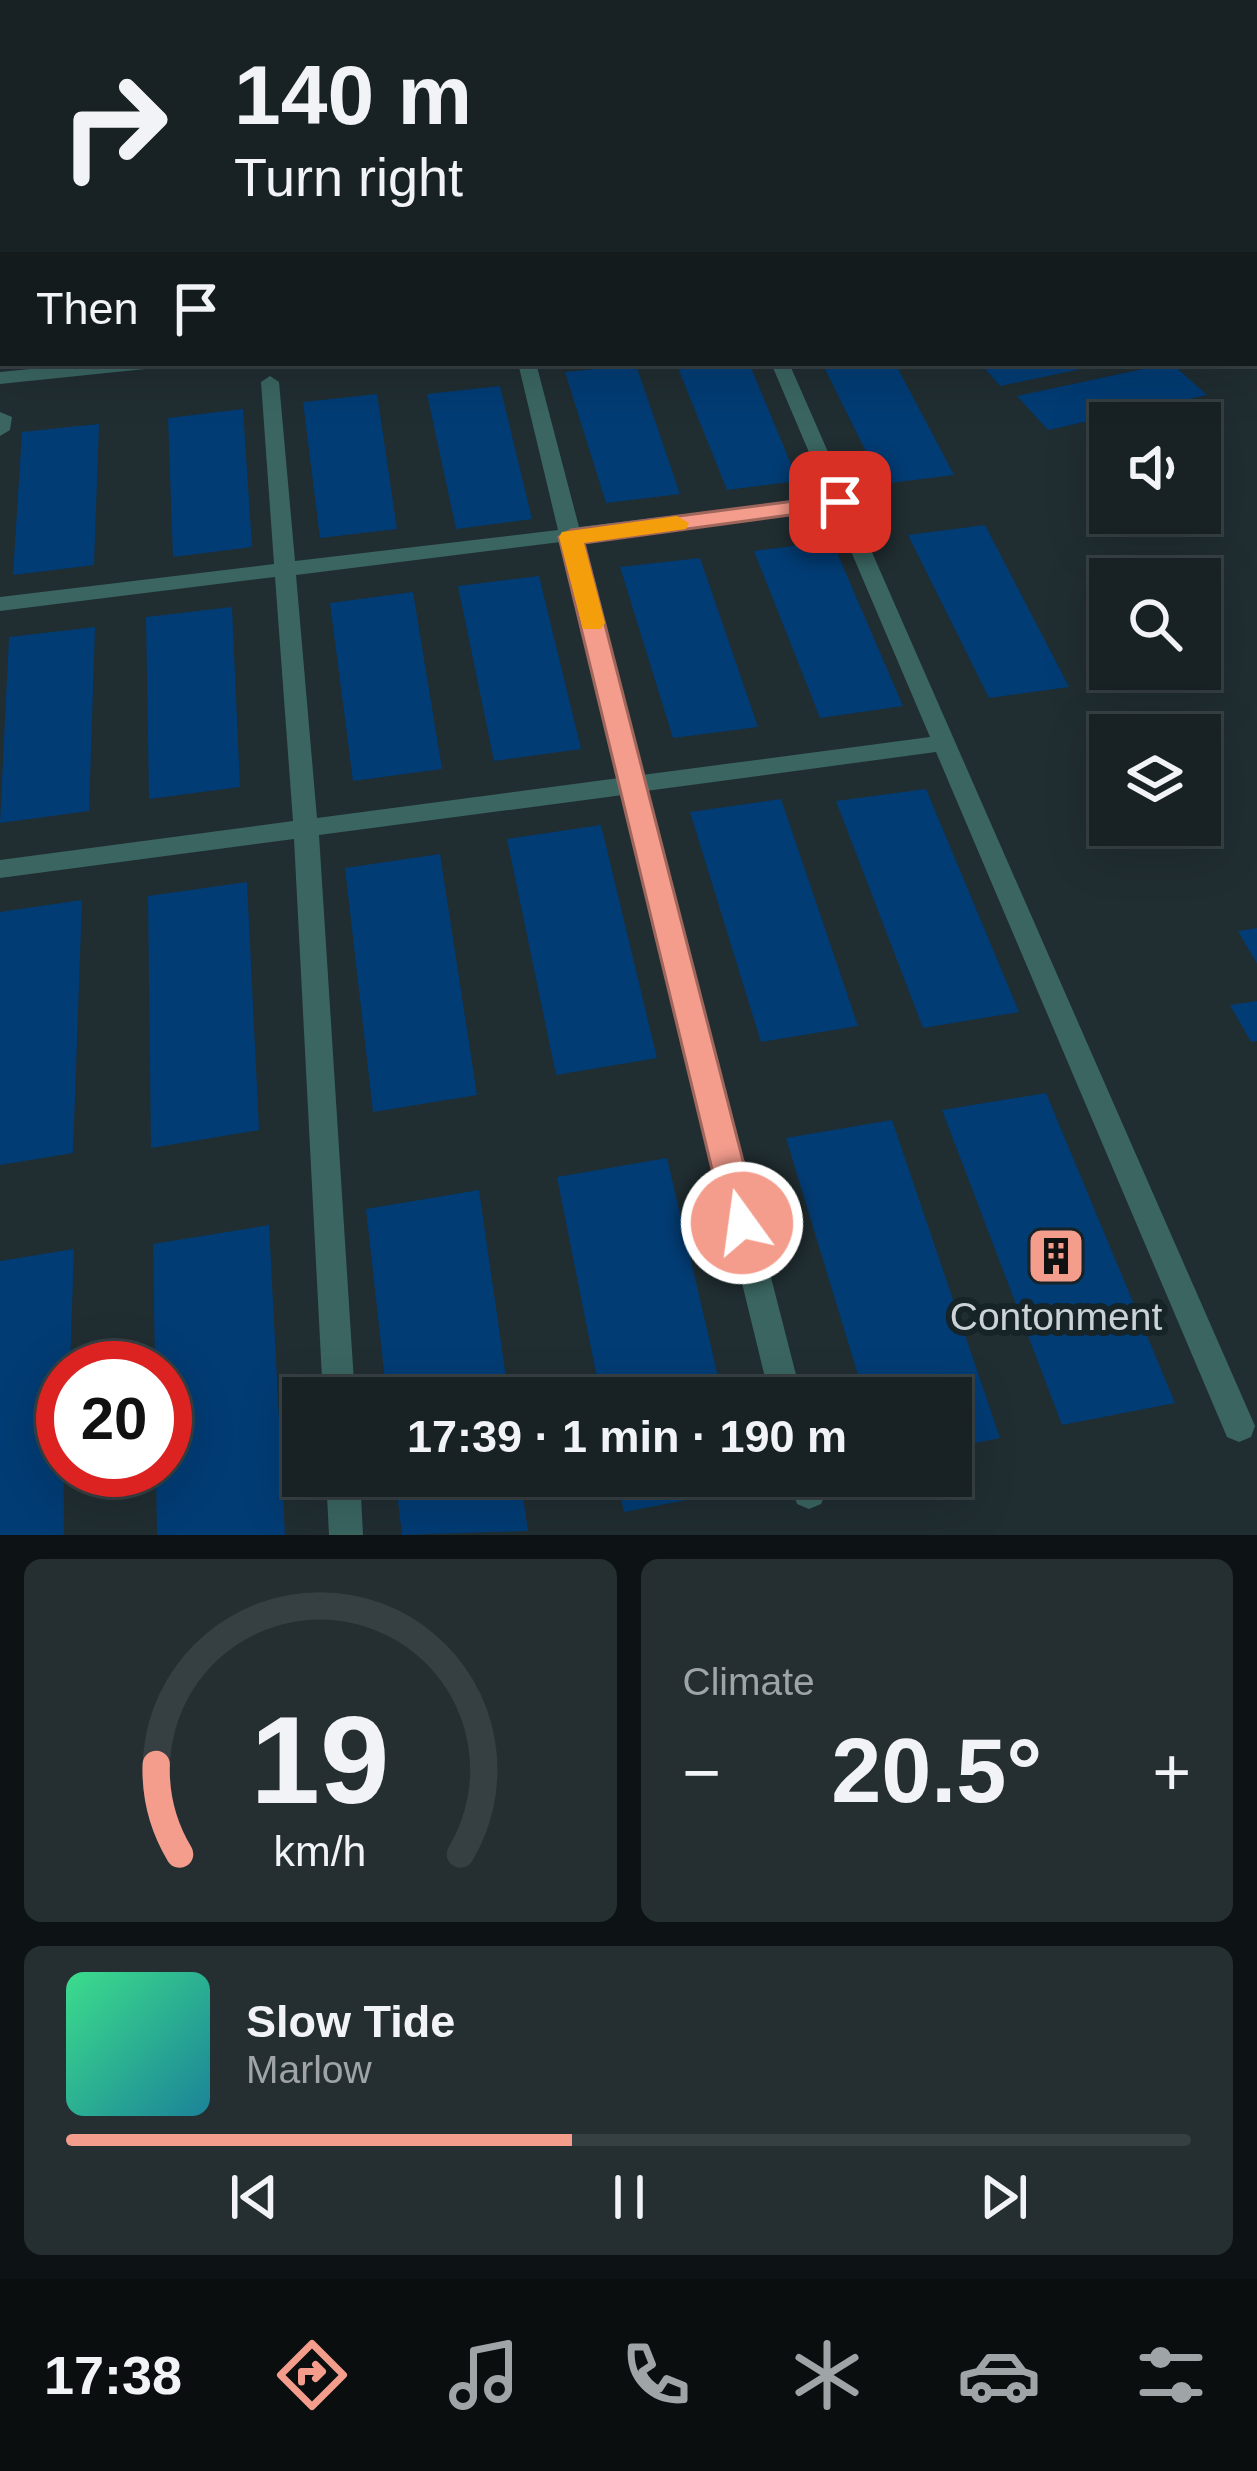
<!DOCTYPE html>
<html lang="en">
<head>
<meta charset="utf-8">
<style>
  body { margin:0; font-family:Helvetica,sans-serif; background:#252f32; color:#f1f3f6; height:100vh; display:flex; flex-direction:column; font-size:45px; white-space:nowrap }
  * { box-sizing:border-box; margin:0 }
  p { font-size:39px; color:#9fa4a7 }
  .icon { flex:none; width:66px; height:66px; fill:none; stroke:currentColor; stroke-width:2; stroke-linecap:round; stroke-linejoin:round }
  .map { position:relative; height:1535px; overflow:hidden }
  .panel { display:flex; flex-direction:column; gap:24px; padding:24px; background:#0d1314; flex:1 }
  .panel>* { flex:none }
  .hud { position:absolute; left:0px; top:0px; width:1257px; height:366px; box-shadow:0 12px 48px #0002,0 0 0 3px #363f42; background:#182225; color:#f1f3f6; overflow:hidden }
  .fabs { position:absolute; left:1089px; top:402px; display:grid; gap:24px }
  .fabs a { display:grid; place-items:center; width:132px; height:132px; border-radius:0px; background:#182225; box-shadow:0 12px 48px #0002,0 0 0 3px #363f42; font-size:60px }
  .speed { position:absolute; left:36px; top:1341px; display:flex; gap:24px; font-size:60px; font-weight:700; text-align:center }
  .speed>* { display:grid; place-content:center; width:156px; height:156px; border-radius:50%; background:#182225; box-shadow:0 12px 48px #0002,0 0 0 3px #363f42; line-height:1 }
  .speed .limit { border:18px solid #d22; background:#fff; color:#111 }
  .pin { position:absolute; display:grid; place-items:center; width:102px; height:102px; color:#fff; margin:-51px; border-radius:24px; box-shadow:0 6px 18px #0006 }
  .me { position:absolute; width:132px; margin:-66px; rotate:346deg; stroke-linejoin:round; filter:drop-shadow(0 0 9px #0008) }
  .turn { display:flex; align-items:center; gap:42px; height:252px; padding:0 36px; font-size:54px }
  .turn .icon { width:156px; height:156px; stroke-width:2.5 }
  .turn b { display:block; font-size:84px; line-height:102px }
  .then { display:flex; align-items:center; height:114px; padding:0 36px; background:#0003; gap:24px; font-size:45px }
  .big { font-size:90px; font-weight:600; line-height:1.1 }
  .panel .widget { flex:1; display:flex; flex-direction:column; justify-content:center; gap:18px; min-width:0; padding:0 42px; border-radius:18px; background:#252f32 }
  .panel .dial { align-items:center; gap:0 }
  .dial svg { height:312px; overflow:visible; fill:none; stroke:#363f42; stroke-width:7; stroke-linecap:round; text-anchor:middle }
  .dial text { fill:#f1f3f6; stroke:none }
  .song { display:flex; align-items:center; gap:36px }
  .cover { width:144px; height:144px; border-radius:18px; background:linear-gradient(135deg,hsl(150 70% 55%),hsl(190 70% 35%)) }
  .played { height:12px; border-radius:6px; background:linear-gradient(90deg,#f49d8d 45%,#363f42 45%) }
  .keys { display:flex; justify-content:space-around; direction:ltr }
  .heat { display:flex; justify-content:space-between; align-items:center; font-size:66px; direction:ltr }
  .panel .tiles { flex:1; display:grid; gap:24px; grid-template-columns:1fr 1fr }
  .widget:last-child { grid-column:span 2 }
  .trip { position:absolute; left:282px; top:1377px; width:690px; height:120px; border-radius:0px; background:#182225; box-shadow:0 12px 48px #0002,0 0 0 3px #363f42; font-weight:600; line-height:120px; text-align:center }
  .tabs { display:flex; height:192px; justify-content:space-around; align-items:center; background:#0a0e0f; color:#9fa4a7 }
  .tabs .icon { width:84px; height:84px }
  .tabs .current { color:#f49d8d }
  .tabs b { font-size:54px; color:#f1f3f6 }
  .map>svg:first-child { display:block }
  .building { fill:#023c74 }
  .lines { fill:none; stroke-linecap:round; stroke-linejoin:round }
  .service { fill:#3a6560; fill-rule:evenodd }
  .route { fill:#f49d8d; stroke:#9f665c; stroke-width:3 }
  .slow { fill:#f59e0b }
  .labels { text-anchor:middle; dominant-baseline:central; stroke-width:12; stroke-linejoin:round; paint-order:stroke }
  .near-poi-label { font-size:39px; fill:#cbd3d6; stroke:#162327 }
</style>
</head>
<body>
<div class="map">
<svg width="1257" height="1535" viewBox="0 0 1257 1535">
  <rect width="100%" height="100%" fill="#202d31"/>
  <g class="building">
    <polygon points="676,363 749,363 798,481 727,490"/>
    <polygon points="822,363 895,363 954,475 882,484"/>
    <polygon points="980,363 1100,363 1100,365 1000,386"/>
    <polygon points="1171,363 1207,395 1048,430 1017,396"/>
    <polygon points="636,365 680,494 606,503 565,372"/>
    <polygon points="500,386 532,519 456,529 427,394"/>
    <polygon points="377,394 397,529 320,538 303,402"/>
    <polygon points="243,409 252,547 173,557 168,418"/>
    <polygon points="99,424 94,565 13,575 22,432"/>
    <polygon points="985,525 1069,687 989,698 908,535"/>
    <polygon points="832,541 903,706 820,718 754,551"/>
    <polygon points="700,558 758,727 673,738 620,567"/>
    <polygon points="539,576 581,749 494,761 458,586"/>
    <polygon points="413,592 442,769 353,781 330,603"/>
    <polygon points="232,607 240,787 149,799 146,617"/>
    <polygon points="95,627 89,811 0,823 9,637"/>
    <polygon points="926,789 1019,1012 923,1028 836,801"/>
    <polygon points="781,799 858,1026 761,1042 690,812"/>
    <polygon points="601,825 657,1058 556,1075 507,839"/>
    <polygon points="440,854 477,1095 373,1112 345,868"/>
    <polygon points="247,882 259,1130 151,1148 148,896"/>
    <polygon points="82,900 73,1153 0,1165 0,912"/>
    <polygon points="1257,928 1257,964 1238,931"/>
    <polygon points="1257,1001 1257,1041 1251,1042 1230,1005"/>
    <polygon points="1046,1093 1175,1403 1062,1425 942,1110"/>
    <polygon points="892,1120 1000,1438 951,1448 951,1398 865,1398 786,1138"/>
    <polygon points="667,1158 723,1398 601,1398 557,1177"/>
    <polygon points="479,1190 509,1398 387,1398 366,1209"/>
    <polygon points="269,1225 285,1535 157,1535 156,1470 165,1470 165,1368 155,1368 153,1244"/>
    <polygon points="74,1249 70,1368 63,1368 64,1535 0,1535 0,1261"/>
    <polygon points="395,1476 520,1476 528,1531 402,1535"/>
    <polygon points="616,1476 741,1476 744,1489 624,1512"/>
  </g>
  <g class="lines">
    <g class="service">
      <rect x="1254" y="187" width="3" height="10"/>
      <polygon points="91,363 154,363 145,369 0,384 0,372"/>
      <path d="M518 363H536L579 527 828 497 771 363H789L1255 1426 1251 1437 1239 1442 1227 1437 936 752 646 791 802 1398H770L623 795 319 835 355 1398H323L294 839 0 878V860L293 821 275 577 0 611V597L274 564 261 382 270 376 279 382 295 561 558 530ZM833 509 930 737 642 775 582 540ZM561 542 619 778 317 818 296 575Z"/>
      <polygon points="0,412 12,417 10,430 0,436"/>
      <polygon points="326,1476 360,1476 363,1535 329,1535"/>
      <polygon points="788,1476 822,1476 826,1492 821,1504 809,1509 797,1504"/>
    </g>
  </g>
  <polygon class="route" points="840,495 849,497 849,507 584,543 759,1223 754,1234 742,1238 730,1234 725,1223 559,537 571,530"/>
  <polygon class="slow" points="677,516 689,523 686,529 584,543 605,623 601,629 583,629 559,537 562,532"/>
  <defs>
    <g id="building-square" transform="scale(3)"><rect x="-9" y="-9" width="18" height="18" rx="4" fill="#f49d8d" stroke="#162327"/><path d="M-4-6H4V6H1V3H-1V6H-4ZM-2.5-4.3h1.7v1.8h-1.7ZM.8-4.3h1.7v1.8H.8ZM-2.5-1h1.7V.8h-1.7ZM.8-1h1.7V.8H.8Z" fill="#111"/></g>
  </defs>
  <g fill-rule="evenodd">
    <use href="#building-square" x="1056" y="1256"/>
  </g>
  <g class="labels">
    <g class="near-poi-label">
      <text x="1056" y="1316">Contonment</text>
    </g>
  </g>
</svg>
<div class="fabs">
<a><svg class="icon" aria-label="sound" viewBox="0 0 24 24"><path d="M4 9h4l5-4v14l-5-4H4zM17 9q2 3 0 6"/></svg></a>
<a><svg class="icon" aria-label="search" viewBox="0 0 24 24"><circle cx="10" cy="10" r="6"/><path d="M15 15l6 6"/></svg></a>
<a><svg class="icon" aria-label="layers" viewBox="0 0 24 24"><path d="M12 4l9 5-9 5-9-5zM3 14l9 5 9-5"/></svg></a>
</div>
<div class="speed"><div class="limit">20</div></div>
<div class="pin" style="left:840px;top:502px;background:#d93025"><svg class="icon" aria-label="arrive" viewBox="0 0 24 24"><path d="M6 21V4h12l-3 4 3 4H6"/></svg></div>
<svg class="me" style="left:742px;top:1223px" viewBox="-20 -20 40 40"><circle r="17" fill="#f49d8d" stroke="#fff" stroke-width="3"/><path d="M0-11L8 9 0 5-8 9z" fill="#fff"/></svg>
<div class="trip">17:39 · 1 min · 190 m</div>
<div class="hud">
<div class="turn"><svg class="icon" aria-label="right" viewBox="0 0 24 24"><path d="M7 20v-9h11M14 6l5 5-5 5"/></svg><div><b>140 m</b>Turn right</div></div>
<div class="then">Then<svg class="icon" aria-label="arrive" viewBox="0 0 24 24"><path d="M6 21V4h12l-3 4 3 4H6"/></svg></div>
</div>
</div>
<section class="panel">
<div class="tiles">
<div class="widget dial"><svg viewBox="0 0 100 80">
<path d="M14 69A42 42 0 1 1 86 69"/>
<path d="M14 69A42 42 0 0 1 8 46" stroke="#f49d8d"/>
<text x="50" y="56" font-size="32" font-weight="700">19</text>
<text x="50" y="72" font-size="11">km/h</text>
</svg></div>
<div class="widget"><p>Climate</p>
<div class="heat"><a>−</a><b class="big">20.5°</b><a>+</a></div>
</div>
<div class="widget">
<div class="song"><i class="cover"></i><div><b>Slow Tide</b><p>Marlow</p></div></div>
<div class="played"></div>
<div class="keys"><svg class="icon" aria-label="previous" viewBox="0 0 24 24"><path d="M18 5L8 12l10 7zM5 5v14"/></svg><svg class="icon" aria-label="pause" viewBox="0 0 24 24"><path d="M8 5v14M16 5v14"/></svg><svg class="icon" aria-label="next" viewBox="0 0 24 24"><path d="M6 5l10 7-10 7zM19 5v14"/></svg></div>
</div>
</div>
</section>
<nav class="tabs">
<b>17:38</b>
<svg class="icon current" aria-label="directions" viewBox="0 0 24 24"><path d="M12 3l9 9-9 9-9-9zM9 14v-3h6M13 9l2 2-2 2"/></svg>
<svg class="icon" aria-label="music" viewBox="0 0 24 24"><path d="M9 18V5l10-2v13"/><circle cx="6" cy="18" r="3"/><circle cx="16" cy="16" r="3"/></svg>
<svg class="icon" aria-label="phone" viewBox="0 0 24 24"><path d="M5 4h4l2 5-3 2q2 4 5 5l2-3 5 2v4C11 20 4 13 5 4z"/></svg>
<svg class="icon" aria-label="climate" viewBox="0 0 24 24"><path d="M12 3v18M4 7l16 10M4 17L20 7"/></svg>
<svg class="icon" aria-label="car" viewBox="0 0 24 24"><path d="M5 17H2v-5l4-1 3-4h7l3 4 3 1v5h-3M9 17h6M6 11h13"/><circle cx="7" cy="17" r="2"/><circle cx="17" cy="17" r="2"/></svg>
<svg class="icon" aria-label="filters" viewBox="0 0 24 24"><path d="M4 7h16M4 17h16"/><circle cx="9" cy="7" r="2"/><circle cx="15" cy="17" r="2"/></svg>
</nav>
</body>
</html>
